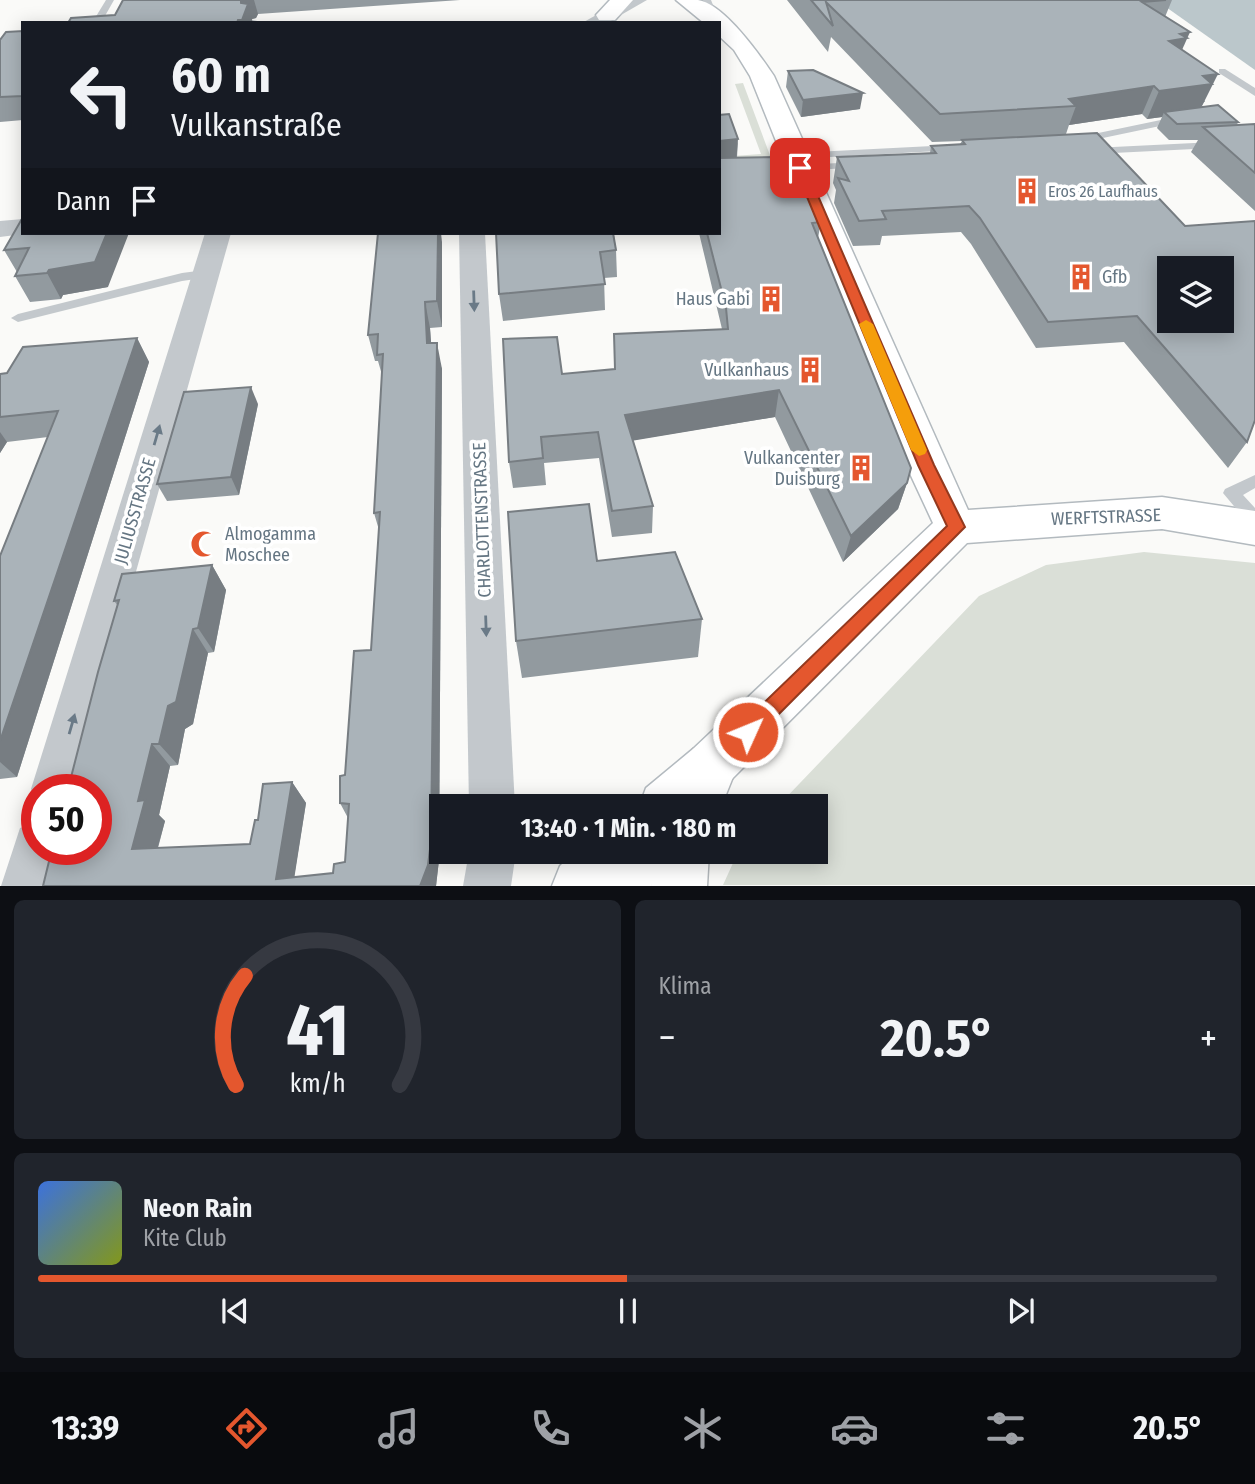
<!DOCTYPE html>
<html lang="de">
<head>
<meta charset="utf-8">
<style>
  body { margin:0; font-family:"Fira Sans Condensed",sans-serif; background:#20242c; color:#f1f3f6; height:100vh; display:flex; flex-direction:column; font-size:26px; white-space:nowrap }
  * { box-sizing:border-box; margin:0 }
  p { font-size:23px; color:#9ea1a6 }
  .icon { flex:none; width:38px; height:38px; fill:none; stroke:currentColor; stroke-width:2; stroke-linecap:round; stroke-linejoin:round }
  .map { position:relative; height:886px; overflow:hidden }
  .panel { display:flex; flex-direction:column; gap:14px; padding:14px; background:#0d0f14; flex:1 }
  .panel>* { flex:none }
  .top-card { position:absolute; left:21px; top:21px; width:700px; height:214px; border-radius:0px; box-shadow:0 4px 18px #0003; background:#171b24; color:#f1f3f6; overflow:hidden }
  .buttons { position:absolute; left:1157px; top:256px; display:grid; gap:14px }
  .buttons a { display:grid; place-items:center; width:77px; height:77px; border-radius:0px; background:#171b24; box-shadow:0 4px 18px #0003; font-size:35px }
  .speed { position:absolute; left:21px; top:774px; display:flex; gap:14px; font-size:35px; font-weight:700; text-align:center }
  .speed>* { display:grid; place-content:center; width:91px; height:91px; border-radius:50%; background:#171b24; box-shadow:0 4px 18px #0003; line-height:1 }
  .speed .limit { border:10px solid #d22; background:#fff; color:#111 }
  .pin { position:absolute; display:grid; place-items:center; width:60px; height:60px; color:#fff; margin:-30px; border-radius:14px; box-shadow:0 4px 10px #0006 }
  .me { position:absolute; width:77px; margin:-38px; rotate:46deg; stroke-linejoin:round; filter:drop-shadow(0 0 5px #0008) }
  .turn { display:flex; align-items:center; gap:24px; height:147px; padding:0 35px; font-size:32px }
  .turn .icon { width:91px; height:91px; stroke-width:2.5 }
  .turn b { display:block; font-size:49px; line-height:60px }
  .then { display:flex; align-items:center; height:66px; padding:0 35px; background:#0003; gap:14px; font-size:26px }
  .big { font-size:52px; font-weight:700; line-height:1.1 }
  .panel .tile { flex:1; display:flex; flex-direction:column; justify-content:center; gap:10px; min-width:0; padding:0 24px; border-radius:10px; background:#20242c }
  .panel .dial { align-items:center; gap:0 }
  .dial svg { height:182px; overflow:visible; fill:none; stroke:#363941; stroke-width:7; stroke-linecap:round; text-anchor:middle }
  .dial text { fill:#f1f3f6; stroke:none }
  .song { display:flex; align-items:center; gap:21px }
  .cover { width:84px; height:84px; border-radius:10px; background:linear-gradient(135deg,hsl(220 70% 55%),hsl(70 70% 35%)) }
  .played { height:7px; border-radius:4px; background:linear-gradient(90deg,#e4572e 50%,#363941 50%) }
  .keys { display:flex; justify-content:space-around; direction:ltr }
  .heat { display:flex; justify-content:space-between; align-items:center; font-size:38px; direction:ltr }
  .panel .tiles { flex:1; display:grid; gap:14px; grid-template-columns:1fr 1fr }
  .tile:last-child { grid-column:span 2 }
  .trip { position:absolute; left:429px; top:794px; width:399px; height:70px; border-radius:0px; background:#171b24; box-shadow:0 4px 18px #0003; font-weight:700; line-height:70px; text-align:center }
  .dock { display:flex; height:112px; justify-content:space-around; align-items:center; background:#090b0e; color:#9ea1a6 }
  .dock .icon { width:49px; height:49px }
  .dock .on { color:#e4572e }
  .dock b { font-size:32px; color:#f1f3f6 }
  .map>svg:first-child { display:block }
  .green { fill:#dadfd7 }
  .water { fill:#bbc7cb }
  .lines { fill:none; stroke-linecap:round; stroke-linejoin:round }
  .secondary-casing { stroke:#b3babf; stroke-width:3 }
  .highway-casing { stroke:#b4b9bd; stroke-width:3 }
  .lane { fill:#c3c8cc; fill-rule:evenodd }
  .street { fill:#c3c8cc; fill-rule:evenodd }
  .secondary { fill:#fff; fill-rule:evenodd }
  .highway { fill:#fff; fill-rule:evenodd }
  .wall { fill:#929a9f }
  .shaded-wall { fill:#777d82 }
  .building { fill:#aab3b9; stroke:#777d82; stroke-width:2; fill-rule:evenodd }
  .oneway { fill:#6a7a87 }
  .route { fill:#e4572e; stroke:#94391e; stroke-width:2 }
  .slow { fill:#f59e0b }
  .labels { text-anchor:middle; dominant-baseline:central; stroke-width:7; stroke-linejoin:round; paint-order:stroke }
  .far-poi-label { font-size:16px; fill:#657683; stroke:#fff; text-anchor:start }
  .poi-label { font-size:18px; fill:#657683; stroke:#fff; text-anchor:end }
  .street-label { font-size:18px; fill:#657683; stroke:#fff }
</style>
</head>
<body>
<div class="map">
<svg width="1255" height="886" viewBox="0 0 1255 886">
  <rect width="100%" height="100%" fill="#fafaf8"/>
  <g class="green">
    <polygon points="743,83 771,158 719,162 719,157 761,154 735,84"/>
    <polygon points="1144,552 1255,563 1255,885 723,885 738,852 816,852 816,807 777,807 979,596 1046,565"/>
  </g>
  <polygon class="water" points="1156,0 1255,0 1255,70"/>
  <g class="lines">
    <g class="secondary-casing">
      <g id="secondary">
        <polygon points="610,0 633,0 615,20 599,20 596,15"/>
        <path d="M676 0C683 0 691 0 698 0 724 4 760 55 774 76L968 510 1162 497 1255 511V545L1162 529 967 543 704 807H639L646 788 693 749 933 523 906 465 750 76 734 50 719 36V23H704Z"/>
        <polygon points="574,852 669,852 651,886 552,886 560,866"/>
      </g>
    </g>
    <g class="highway-casing">
      <g id="highway">
        <polygon points="711,742 729,749 737,767 721,807 669,807 693,749"/>
        <polygon points="655,852 709,852 707,886 651,886"/>
      </g>
    </g>
    <g class="lane">
      <polygon points="106,0 114,0 101,23 92,23"/>
      <polygon points="703,0 711,0 721,25 713,23"/>
      <polygon points="253,20 267,23 249,23"/>
      <polygon points="1219,69 1225,69 1255,88 1255,96 1219,73"/>
      <polygon points="1180,116 1184,117 1184,121 1079,143 1074,140 1079,137"/>
      <polygon points="1255,140 1255,146 1093,154 1087,151 1093,148"/>
      <polygon points="952,145 958,148 956,150 795,159 789,156 795,153"/>
      <polygon points="857,162 861,163 861,167 801,171 795,168 801,165"/>
      <polygon points="205,270 210,271 210,277 182,281 18,322 11,318 18,314 182,273"/>
      <polygon points="1255,475 1255,488 1243,495 1255,508 1255,526 1249,524 1223,493 1225,489"/>
    </g>
    <g class="street">
      <polygon points="623,0 647,0 607,23 582,23"/>
      <polygon points="23,219 23,233 31,233 0,237 0,221"/>
      <polygon points="205,233 231,233 75,789 37,789 37,804 31,789"/>
      <polygon points="459,233 485,233 515,807 469,807"/>
      <polygon points="37,822 37,849 59,849 49,886 1,886 20,828"/>
      <polygon points="469,852 516,852 511,886 463,886"/>
    </g>
    <use href="#secondary" class="secondary"/>
    <use href="#highway" class="highway"/>
  </g>
  <g class="wall">
    <polygon points="123,0 460,0 258,14 256,18 252,19 115,15"/>
    <polygon points="787,0 1172,0 1165,17 1182,50 1205,102 1204,102 1201,107 1238,122 1237,125 1255,124 1255,211 1191,152 1198,140 1169,140 1157,128 1162,117 1147,119 1142,114 1069,125 1066,134 1247,442 1228,468 1124,342 1036,348 971,244 961,232 882,236 880,245 853,246 834,203 836,190 833,183 837,157 930,153 931,146 960,144 962,141 932,142 831,37 828,52"/>
    <polygon points="23,31 23,120 0,122 0,40"/>
    <polygon points="788,71 860,109 801,117 786,87"/>
    <polygon points="738,139 737,158 821,222 818,238 907,483 898,509 843,562 775,417 633,440 653,506 652,533 612,537 599,458 544,463 546,485 513,488 509,462 562,374 614,369 722,329 699,233 719,233"/>
    <polygon points="23,217 108,287 63,295 61,299 30,302 15,276 17,272 4,250"/>
    <polygon points="496,233 615,233 615,235 614,235 616,250 617,277 604,278 605,310 503,321 499,294"/>
    <polygon points="442,242 442,327 430,328 431,343 442,369 439,860 436,886 43,886 118,606 114,601 212,565 226,590 214,652 208,653 193,724 185,729 178,765 170,766 159,815 165,821 158,848 250,844 258,820 292,782 306,803 294,877 333,873 345,862 348,818 340,803 371,650 379,530 374,513 382,375 378,361 375,361 368,335"/>
    <polygon points="137,338 149,362 17,777 0,779 0,556 48,437 7,442 0,453 0,374 7,373"/>
    <polygon points="258,404 239,495 167,501 157,484"/>
    <polygon points="597,561 702,619 698,657 522,678 516,641"/>
  </g>
  <g class="shaded-wall">
    <polygon points="241,0 254,0 258,14 256,18 252,19 253,23 237,23"/>
    <polygon points="1190,32 1178,59 1169,41 1180,34"/>
    <polygon points="1218,74 1199,112 1164,112 1162,117 1147,119 1159,91 1203,76"/>
    <polygon points="1154,86 1142,114 1069,125 1076,106 1069,99"/>
    <polygon points="863,93 860,109 801,117 803,100"/>
    <polygon points="738,139 736,164 719,166 719,141"/>
    <polygon points="107,233 129,233 108,287 63,295 61,299 47,273 49,270"/>
    <polygon points="438,233 441,233 442,242 442,327 437,301"/>
    <polygon points="425,302 430,328 433,370 427,343"/>
    <polygon points="137,338 149,362 17,777 0,762 0,741"/>
    <polygon points="437,343 442,369 439,860 436,886 420,886"/>
    <polygon points="251,387 258,404 239,495 231,477"/>
    <polygon points="779,390 775,417 625,442 625,415"/>
    <polygon points="0,432 7,442 0,453"/>
    <polygon points="907,483 898,509 843,562 851,536"/>
    <polygon points="212,565 226,590 214,652 198,628"/>
    <polygon points="193,629 208,653 193,724 185,729 178,765 159,744 168,706"/>
    <polygon points="152,744 170,766 159,815 165,821 152,868 132,849 138,801"/>
    <polygon points="292,782 306,803 293,886 276,879"/>
  </g>
  <g class="building">
    <polygon points="123,0 241,0 241,3 248,4 242,20 238,20 237,23 68,23 71,18 115,15"/>
    <polygon points="811,0 1166,0 1142,2 1190,32 1180,34 1187,38 1169,41 1218,74 1203,76 1212,84 1159,91 1154,86 1069,99 1076,106 940,114 826,2 833,26"/>
    <polygon points="23,31 23,96 0,97 0,40 6,32"/>
    <polygon points="813,70 863,93 803,100 788,71"/>
    <polygon points="1218,105 1238,122 1177,124 1164,112"/>
    <polygon points="729,114 738,139 719,141 719,115"/>
    <polygon points="1255,124 1255,173 1203,127"/>
    <path d="M1097 133 1185 226 1255 221V420L1247 442 1137 316 1048 322 980 218 969 206 882 211 886 219 859 221 838 178 849 181 837 157 936 153 931 146 965 144 962 140ZM1169 268H1222V320H1169Z"/>
    <polygon points="719,157 719,158 777,157 796,163 821,222 812,223 911,468 907,483 851,536 779,390 625,415 653,506 612,511 598,432 541,437 543,458 509,462 503,339 557,337 562,374 615,369 614,334 728,329 726,308 707,233 719,233"/>
    <polygon points="23,217 23,233 107,233 95,262 49,270 47,273 15,276 29,248 4,250"/>
    <polygon points="378,233 438,233 437,301 425,302 427,343 437,343 431,841 428,865 420,886 43,886 52,849 96,849 96,789 68,789 98,672 119,600 114,601 122,574 212,565 198,628 193,629 176,702 168,706 159,744 152,744 138,801 145,800 132,849 250,844 255,820 258,820 263,784 292,782 276,879 333,873 334,864 345,862 349,804 340,803 340,776 345,775 354,651 371,650 380,512 374,513 383,354 377,355 378,334 368,335"/>
    <polygon points="496,233 613,233 616,250 600,252 605,284 499,294"/>
    <polygon points="137,338 0,741 0,556 58,411 0,417 0,374 7,373 23,347"/>
    <polygon points="251,387 231,477 157,484 184,392"/>
    <polygon points="589,504 597,561 675,552 702,619 516,641 508,512"/>
  </g>
  <defs><path id="oneway-solid" d="M-6-.8H1V-3.2L6.5 0L1 3.2V.8H-6Z" transform="scale(1.75)"/></defs>
  <g class="oneway">
    <use href="#oneway-solid" transform="translate(474 301) rotate(88)"/>
    <use href="#oneway-solid" transform="translate(157 435) rotate(-74)"/>
    <use href="#oneway-solid" transform="translate(486 626) rotate(88)"/>
    <use href="#oneway-solid" transform="translate(72 724) rotate(-74)"/>
  </g>
  <polygon class="route" points="800,165 806,168 934,465 965,527 755,738 748,741 741,738 738,732 741,725 947,526 918,465 795,168"/>
  <polygon class="slow" points="866,320 873,324 927,450 925,454 919,456 911,450 859,324"/>
  <defs>
    <g id="building-bare" transform="scale(2.1)"><path d="M-4-6H4V6H1V3H-1V6H-4ZM-2.5-4.3h1.7v1.8h-1.7ZM.8-4.3h1.7v1.8H.8ZM-2.5-1h1.7V.8h-1.7ZM.8-1h1.7V.8H.8Z" fill="#e4572e" stroke="#fff" stroke-width="2.5" paint-order="stroke"/></g>
    <g id="mosque-bare" transform="scale(2.1)"><path d="M3.5-4.9A6 6 0 1 0 3.5 4.9A5 5 0 1 1 3.5-4.9Z" fill="#e4572e" stroke="#fff" stroke-width="2.5" paint-order="stroke"/></g>
  </defs>
  <g fill-rule="evenodd">
    <use href="#building-bare" x="1027" y="191"/>
    <use href="#building-bare" x="1081" y="277"/>
    <use href="#building-bare" x="771" y="299"/>
    <use href="#building-bare" x="810" y="370"/>
    <use href="#building-bare" x="861" y="468"/>
    <use href="#mosque-bare" x="204" y="544"/>
  </g>
  <g class="labels">
    <g class="far-poi-label">
      <text x="1048" y="191">Eros 26 Laufhaus</text>
    </g>
    <g class="poi-label">
      <text x="1102" y="277" text-anchor="start">Gfb</text>
      <text x="750" y="299">Haus Gabi</text>
      <text x="789" y="370">Vulkanhaus</text>
      <text x="840" y="458">Vulkancenter<tspan x="840" dy="21">Duisburg</tspan></text>
      <text x="225" y="534" text-anchor="start">Almogamma<tspan x="225" dy="21">Moschee</tspan></text>
    </g>
    <g class="street-label">
      <text transform="translate(135 511) rotate(-74)">JULIUSSTRASSE</text>
      <text transform="translate(1106 517) rotate(-2)">WERFTSTRASSE</text>
      <text transform="translate(482 520) rotate(-92)">CHARLOTTENSTRASSE</text>
    </g>
  </g>
</svg>
<div class="buttons">
<a><svg class="icon" aria-label="layers" viewBox="0 0 24 24"><path d="M12 4l9 5-9 5-9-5zM3 14l9 5 9-5"/></svg></a>
</div>
<div class="speed"><div class="limit">50</div></div>
<div class="pin" style="left:800px;top:168px;background:#d93025"><svg class="icon" aria-label="arrive" viewBox="0 0 24 24"><path d="M6 21V4h12l-3 4 3 4H6"/></svg></div>
<svg class="me" style="left:748px;top:732px" viewBox="-20 -20 40 40"><circle r="17" fill="#e4572e" stroke="#fff" stroke-width="3"/><path d="M0-11L8 9 0 5-8 9z" fill="#fff"/></svg>
<div class="trip">13:40 · 1 Min. · 180 m</div>
<div class="top-card">
<div class="turn"><svg class="icon" aria-label="left" viewBox="0 0 24 24"><path d="M17 20v-9H6M10 6l-5 5 5 5"/></svg><div><b>60 m</b>Vulkanstraße</div></div>
<div class="then">Dann<svg class="icon" aria-label="arrive" viewBox="0 0 24 24"><path d="M6 21V4h12l-3 4 3 4H6"/></svg></div>
</div>
</div>
<section class="panel">
<div class="tiles">
<div class="tile dial"><svg viewBox="0 0 100 80">
<path d="M14 69A42 42 0 1 1 86 69"/>
<path d="M14 69A42 42 0 0 1 18 21" stroke="#e4572e"/>
<text x="50" y="56" font-size="32" font-weight="700">41</text>
<text x="50" y="72" font-size="11">km/h</text>
</svg></div>
<div class="tile"><p>Klima</p>
<div class="heat"><a>−</a><b class="big">20.5°</b><a>+</a></div>
</div>
<div class="tile">
<div class="song"><i class="cover"></i><div><b>Neon Rain</b><p>Kite Club</p></div></div>
<div class="played"></div>
<div class="keys"><svg class="icon" aria-label="previous" viewBox="0 0 24 24"><path d="M18 5L8 12l10 7zM5 5v14"/></svg><svg class="icon" aria-label="pause" viewBox="0 0 24 24"><path d="M8 5v14M16 5v14"/></svg><svg class="icon" aria-label="next" viewBox="0 0 24 24"><path d="M6 5l10 7-10 7zM19 5v14"/></svg></div>
</div>
</div>
</section>
<nav class="dock">
<b>13:39</b>
<svg class="icon on" aria-label="directions" viewBox="0 0 24 24"><path d="M12 3l9 9-9 9-9-9zM9 14v-3h6M13 9l2 2-2 2"/></svg>
<svg class="icon" aria-label="music" viewBox="0 0 24 24"><path d="M9 18V5l10-2v13"/><circle cx="6" cy="18" r="3"/><circle cx="16" cy="16" r="3"/></svg>
<svg class="icon" aria-label="phone" viewBox="0 0 24 24"><path d="M5 4h4l2 5-3 2q2 4 5 5l2-3 5 2v4C11 20 4 13 5 4z"/></svg>
<svg class="icon" aria-label="climate" viewBox="0 0 24 24"><path d="M12 3v18M4 7l16 10M4 17L20 7"/></svg>
<svg class="icon" aria-label="car" viewBox="0 0 24 24"><path d="M5 17H2v-5l4-1 3-4h7l3 4 3 1v5h-3M9 17h6M6 11h13"/><circle cx="7" cy="17" r="2"/><circle cx="17" cy="17" r="2"/></svg>
<svg class="icon" aria-label="filters" viewBox="0 0 24 24"><path d="M4 7h16M4 17h16"/><circle cx="9" cy="7" r="2"/><circle cx="15" cy="17" r="2"/></svg>
<b>20.5°</b>
</nav>
</body>
</html>
